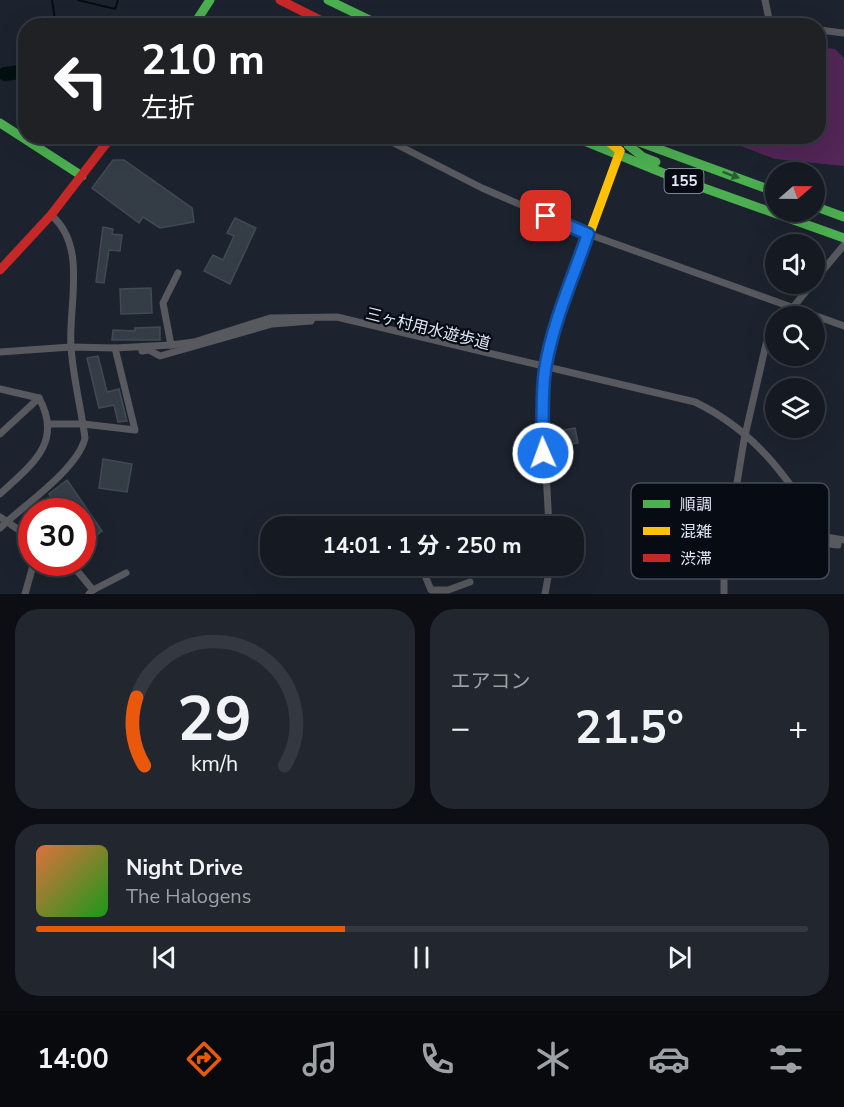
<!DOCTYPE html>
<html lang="ja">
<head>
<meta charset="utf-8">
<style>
  body { margin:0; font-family:"Nunito Sans","Noto Sans JP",sans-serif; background:#22272f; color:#f1f3f6; height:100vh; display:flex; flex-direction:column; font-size:22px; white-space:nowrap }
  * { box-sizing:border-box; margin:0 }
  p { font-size:20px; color:#9da1a5 }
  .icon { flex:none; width:33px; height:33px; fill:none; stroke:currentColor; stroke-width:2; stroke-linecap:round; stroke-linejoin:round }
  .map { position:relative; height:594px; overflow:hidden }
  .sheet { display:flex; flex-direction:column; gap:15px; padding:15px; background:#0c0e13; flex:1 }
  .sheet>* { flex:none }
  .top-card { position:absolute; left:18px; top:18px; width:808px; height:126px; border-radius:24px; box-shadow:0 6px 24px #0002,0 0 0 2px #343840; background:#202124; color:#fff; overflow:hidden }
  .needle { width:39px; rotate:70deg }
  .buttons { position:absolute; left:765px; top:162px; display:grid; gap:12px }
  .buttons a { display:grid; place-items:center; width:60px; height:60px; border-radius:50%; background:#151a22; box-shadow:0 6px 24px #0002,0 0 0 2px #343840; font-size:30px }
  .speed { position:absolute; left:18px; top:498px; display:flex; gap:12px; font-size:30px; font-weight:700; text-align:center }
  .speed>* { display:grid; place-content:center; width:78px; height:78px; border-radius:50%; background:#151a22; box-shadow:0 6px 24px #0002,0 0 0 2px #343840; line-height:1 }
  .speed .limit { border:9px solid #d22; background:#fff; color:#111 }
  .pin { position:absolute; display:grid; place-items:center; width:51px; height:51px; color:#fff; margin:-26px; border-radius:12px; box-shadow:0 3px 9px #0006 }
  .me { position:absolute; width:66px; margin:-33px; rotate:358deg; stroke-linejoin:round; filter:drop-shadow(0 0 4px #0008) }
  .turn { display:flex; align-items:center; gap:21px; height:126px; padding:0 24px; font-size:27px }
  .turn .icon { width:78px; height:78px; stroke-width:2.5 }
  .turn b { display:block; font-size:42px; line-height:51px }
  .big { font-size:45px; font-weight:700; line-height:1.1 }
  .sheet .card { flex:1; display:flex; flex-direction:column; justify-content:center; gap:9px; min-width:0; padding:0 21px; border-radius:24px; background:#22272f }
  .sheet .dial { align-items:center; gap:0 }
  .dial svg { height:156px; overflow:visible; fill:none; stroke:#343840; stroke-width:7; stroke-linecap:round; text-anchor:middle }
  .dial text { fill:#f1f3f6; stroke:none }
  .song { display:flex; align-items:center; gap:18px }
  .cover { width:72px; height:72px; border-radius:9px; background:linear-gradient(135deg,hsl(20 70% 55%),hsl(120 70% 35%)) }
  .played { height:6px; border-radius:3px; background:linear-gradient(90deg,#ea580c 40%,#343840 40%) }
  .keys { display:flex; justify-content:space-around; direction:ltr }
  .heat { display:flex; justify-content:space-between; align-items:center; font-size:33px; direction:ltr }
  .sheet .tiles { flex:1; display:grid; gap:15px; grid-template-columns:1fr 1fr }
  .card:last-child { grid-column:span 2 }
  .trip { position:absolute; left:260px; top:516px; width:324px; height:60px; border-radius:24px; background:#151a22; box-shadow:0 6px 24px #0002,0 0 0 2px #343840; font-weight:700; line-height:60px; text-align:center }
  .menu { display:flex; height:96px; justify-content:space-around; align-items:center; background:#080a0e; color:#9da1a5 }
  .menu .icon { width:42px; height:42px }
  .menu .selected { color:#ea580c }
  .menu b { font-size:27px; color:#f1f3f6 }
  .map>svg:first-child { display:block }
  .green { fill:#522656 }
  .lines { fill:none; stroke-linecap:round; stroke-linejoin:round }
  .stream { stroke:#031011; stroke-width:2 }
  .river { stroke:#031011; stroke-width:14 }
  .building { fill:#343d45; stroke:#414a53; stroke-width:1.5 }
  .street { stroke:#58595e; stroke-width:7 }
  .fast { stroke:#4caf50; stroke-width:9 }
  .slow { stroke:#ffc107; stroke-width:9 }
  .jam { stroke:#c62828; stroke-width:9 }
  .oneway { fill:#295d32 }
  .route-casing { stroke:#114b97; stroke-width:15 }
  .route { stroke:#1a73e8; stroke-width:10 }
  .labels { text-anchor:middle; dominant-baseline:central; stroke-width:4.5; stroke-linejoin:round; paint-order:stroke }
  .shield { fill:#060b14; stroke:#9ea6b2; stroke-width:1.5 }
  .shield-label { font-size:15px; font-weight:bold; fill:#dfe8f6 }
  .street-label { font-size:16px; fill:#dfe8f6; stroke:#060b14 }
  .key { fill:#060b14; stroke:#474d58; stroke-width:1.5 }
  .key-label { font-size:16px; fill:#dfe8f6 }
</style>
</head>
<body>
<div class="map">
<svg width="844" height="594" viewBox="0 0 844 594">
  <rect width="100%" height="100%" fill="#1c232e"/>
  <polygon class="green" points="819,47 835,49 844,58 844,166 775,159 733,143 731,137 819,136"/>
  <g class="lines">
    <g class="stream">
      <polyline points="52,0 56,26"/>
      <polyline points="78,0 115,9 118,0"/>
    </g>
    <polyline class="river" points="5,74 26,71"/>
  </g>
  <g class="building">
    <polygon points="113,160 124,160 192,208 194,222 160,228 143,217 139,223 92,188"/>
    <polygon points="235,218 256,228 230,284 204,271 213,255 223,260 234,236 227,233"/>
    <polygon points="103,227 113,229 112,234 122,235 120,251 109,250 104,283 96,282"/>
    <polygon points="151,288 152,313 121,314 120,289"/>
    <polygon points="160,327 160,340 112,340 113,330 135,331 135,328"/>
    <polygon points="98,356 107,392 119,389 127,421 118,422 114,405 99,408 87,358"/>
    <polygon points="575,428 578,443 559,446 559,449 553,450 553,432"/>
    <polygon points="103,459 132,464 127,492 99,488"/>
    <polygon points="67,480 102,531 88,541 82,532 82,512 59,512 49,494"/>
  </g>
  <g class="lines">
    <g class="street">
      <polyline points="765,0 770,24"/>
      <path d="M705 26C730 17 756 22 781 26"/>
      <polyline points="819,30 844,33"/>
      <polyline points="380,136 482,188 588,234 844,326"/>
      <polyline points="814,281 844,245"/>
      <polyline points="786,316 812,284"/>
      <polyline points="171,345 163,303 178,273"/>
      <polyline points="142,351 149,350 160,356 272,324 311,321"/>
      <path d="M0 352 71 347 115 348 171 345 194 342 270 318 337 317 695 402C759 433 788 480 826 537L844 540"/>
      <polyline points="545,366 542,398 549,526"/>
      <path d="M0 389 39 398C64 443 30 466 0 494"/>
      <polyline points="49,424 83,424 135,430 115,348"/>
      <polyline points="0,434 39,398"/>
      <polyline points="0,517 32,539"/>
      <path d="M808 519C816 532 821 545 838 545"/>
      <path d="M0 528C24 505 78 469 85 438 81 408 73 377 71 347 68 305 88 246 51 215"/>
      <polyline points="70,562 93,590 89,594"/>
      <polyline points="421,566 431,590 448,590 470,582"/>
      <polyline points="93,590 126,573"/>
      <polyline points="25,594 34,562"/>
      <polyline points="545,594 550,566"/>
      <polyline points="724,594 724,563 744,440 766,344 776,331"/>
    </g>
    <g class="fast">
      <polyline points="328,0 382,26"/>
      <polyline points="193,26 210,0"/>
      <polyline points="0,123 82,176"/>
      <polyline points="572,136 673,177 844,238"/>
      <polyline points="623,136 776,192"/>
      <polyline points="628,145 643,157 656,162"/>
      <polyline points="814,206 844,217"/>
    </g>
    <g class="slow">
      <polyline points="602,136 620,151"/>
      <polyline points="545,366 557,323 620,151"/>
    </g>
    <g class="jam">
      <polyline points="280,0 332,26"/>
      <polyline points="0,270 51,215 112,136"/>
    </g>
  </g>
  <defs><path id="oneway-solid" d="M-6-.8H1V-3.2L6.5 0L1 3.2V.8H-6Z" transform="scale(1.5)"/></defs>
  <use class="oneway" href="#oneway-solid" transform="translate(731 175) rotate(20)"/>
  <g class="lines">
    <g class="route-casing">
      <path id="route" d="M543 453C543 425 541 398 545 370 552 324 573 278 588 234L546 216"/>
    </g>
    <use href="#route" class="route"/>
  </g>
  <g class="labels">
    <rect class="shield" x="664.5" y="169" width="39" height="24" rx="4.5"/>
    <g class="shield-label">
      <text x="684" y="181">155</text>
    </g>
    <g class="street-label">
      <text transform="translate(428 329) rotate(14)">三ヶ村用水遊歩道</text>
    </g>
  </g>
  <rect x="631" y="483" width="198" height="96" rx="9" class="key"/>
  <rect x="643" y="500" width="27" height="8" fill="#4caf50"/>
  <rect x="643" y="527" width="27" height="8" fill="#ffc107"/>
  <rect x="643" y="554" width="27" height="8" fill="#c62828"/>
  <g class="key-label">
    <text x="680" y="510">順調</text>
    <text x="680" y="537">混雑</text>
    <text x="680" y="564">渋滞</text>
  </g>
</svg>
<div class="buttons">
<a><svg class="needle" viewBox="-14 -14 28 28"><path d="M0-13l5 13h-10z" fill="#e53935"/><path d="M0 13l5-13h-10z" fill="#9da1a5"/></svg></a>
<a><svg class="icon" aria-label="sound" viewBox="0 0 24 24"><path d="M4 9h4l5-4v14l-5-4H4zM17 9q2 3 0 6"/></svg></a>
<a><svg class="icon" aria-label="search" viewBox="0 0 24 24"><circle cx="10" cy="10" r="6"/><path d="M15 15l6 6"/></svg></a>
<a><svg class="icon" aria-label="layers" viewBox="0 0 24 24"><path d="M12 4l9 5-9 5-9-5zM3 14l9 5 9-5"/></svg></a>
</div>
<div class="speed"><div class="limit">30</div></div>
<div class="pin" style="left:546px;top:216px;background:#d93025"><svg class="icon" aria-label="arrive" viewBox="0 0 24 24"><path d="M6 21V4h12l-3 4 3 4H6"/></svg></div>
<svg class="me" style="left:543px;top:453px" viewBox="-20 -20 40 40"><circle r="17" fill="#1a73e8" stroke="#fff" stroke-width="3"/><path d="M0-11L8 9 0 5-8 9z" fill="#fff"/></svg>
<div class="trip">14:01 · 1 分 · 250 m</div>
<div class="top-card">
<div class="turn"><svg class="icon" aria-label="left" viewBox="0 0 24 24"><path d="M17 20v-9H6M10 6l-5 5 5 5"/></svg><div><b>210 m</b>左折</div></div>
</div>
</div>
<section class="sheet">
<div class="tiles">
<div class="card dial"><svg viewBox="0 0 100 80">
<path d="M14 69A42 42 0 1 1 86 69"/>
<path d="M14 69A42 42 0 0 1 10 34" stroke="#ea580c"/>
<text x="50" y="56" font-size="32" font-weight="700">29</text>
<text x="50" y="72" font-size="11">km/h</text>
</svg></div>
<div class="card"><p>エアコン</p>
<div class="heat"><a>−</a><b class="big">21.5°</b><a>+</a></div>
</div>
<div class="card">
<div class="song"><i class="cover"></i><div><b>Night Drive</b><p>The Halogens</p></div></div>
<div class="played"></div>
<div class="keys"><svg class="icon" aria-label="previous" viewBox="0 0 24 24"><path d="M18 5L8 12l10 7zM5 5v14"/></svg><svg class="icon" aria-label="pause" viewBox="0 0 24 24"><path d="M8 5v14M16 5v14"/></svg><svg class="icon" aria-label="next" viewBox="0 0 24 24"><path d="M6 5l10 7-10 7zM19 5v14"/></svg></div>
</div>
</div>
</section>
<nav class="menu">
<b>14:00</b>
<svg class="icon selected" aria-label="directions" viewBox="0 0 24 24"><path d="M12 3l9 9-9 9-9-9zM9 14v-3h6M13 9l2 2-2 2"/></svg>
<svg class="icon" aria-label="music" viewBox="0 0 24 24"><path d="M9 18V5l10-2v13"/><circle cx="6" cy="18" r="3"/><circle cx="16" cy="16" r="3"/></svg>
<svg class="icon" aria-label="phone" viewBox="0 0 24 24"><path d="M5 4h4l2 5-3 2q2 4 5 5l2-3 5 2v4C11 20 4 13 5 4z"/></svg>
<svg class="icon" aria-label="climate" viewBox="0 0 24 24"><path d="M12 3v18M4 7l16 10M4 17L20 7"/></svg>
<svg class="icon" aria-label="car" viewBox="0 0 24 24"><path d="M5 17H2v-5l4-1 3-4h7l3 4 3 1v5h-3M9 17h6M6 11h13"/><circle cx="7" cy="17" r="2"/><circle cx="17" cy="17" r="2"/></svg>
<svg class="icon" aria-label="filters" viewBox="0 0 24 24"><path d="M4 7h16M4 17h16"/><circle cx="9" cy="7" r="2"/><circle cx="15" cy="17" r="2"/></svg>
</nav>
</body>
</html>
